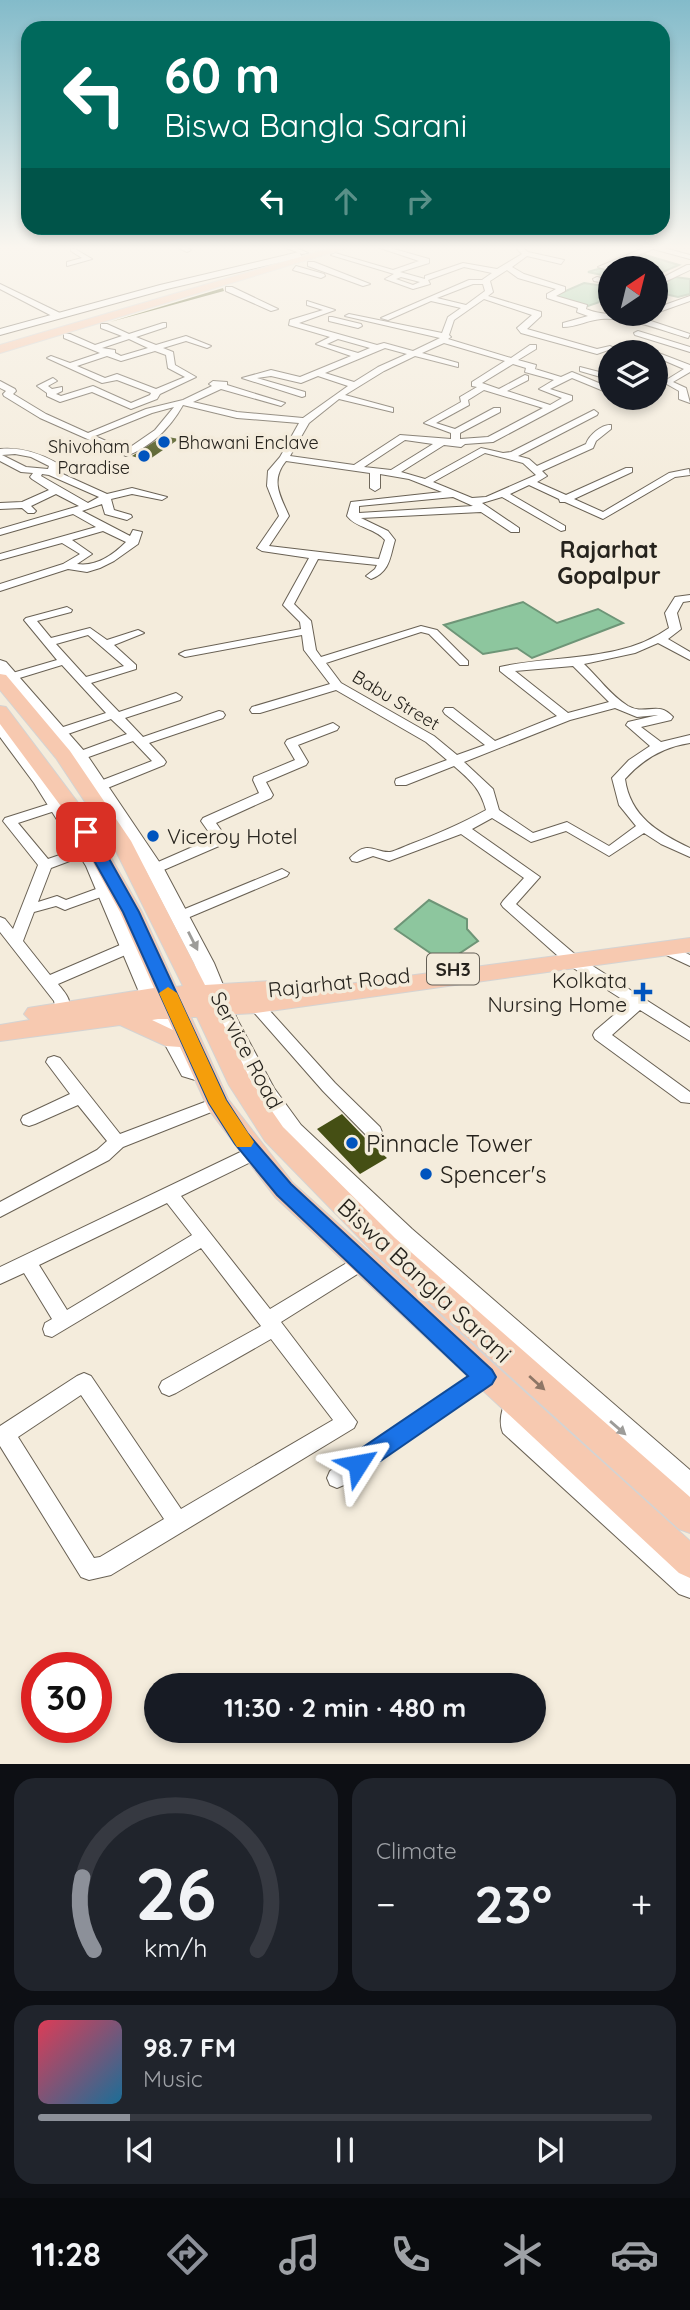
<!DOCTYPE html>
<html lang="en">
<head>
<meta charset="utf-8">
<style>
  body { margin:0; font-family:Quicksand,sans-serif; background:#20242c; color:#f1f3f6; height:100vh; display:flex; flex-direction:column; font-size:26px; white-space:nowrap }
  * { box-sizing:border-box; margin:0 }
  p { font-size:23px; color:#9ea1a6 }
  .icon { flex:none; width:38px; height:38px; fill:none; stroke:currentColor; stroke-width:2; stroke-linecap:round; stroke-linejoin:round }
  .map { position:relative; height:1764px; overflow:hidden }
  .drawer { display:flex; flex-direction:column; gap:14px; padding:14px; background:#0d0f14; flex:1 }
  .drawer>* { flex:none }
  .hud { position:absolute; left:21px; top:21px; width:649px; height:214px; border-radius:21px; box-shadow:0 4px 10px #0003; background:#00695c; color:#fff; overflow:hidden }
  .needle { width:46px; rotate:35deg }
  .controls { position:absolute; left:598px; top:256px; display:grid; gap:14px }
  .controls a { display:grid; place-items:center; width:70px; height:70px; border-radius:50%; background:#171b24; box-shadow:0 4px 10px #0003; font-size:35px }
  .speed { position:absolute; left:21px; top:1652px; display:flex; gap:14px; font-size:35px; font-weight:700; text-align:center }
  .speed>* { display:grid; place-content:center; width:91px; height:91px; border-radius:50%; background:#171b24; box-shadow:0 4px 10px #0003; line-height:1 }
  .speed .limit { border:10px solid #d22; background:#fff; color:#111 }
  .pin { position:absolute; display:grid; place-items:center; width:60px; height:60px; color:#fff; margin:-30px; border-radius:14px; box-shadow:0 4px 10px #0006 }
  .me { position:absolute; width:77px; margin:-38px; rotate:56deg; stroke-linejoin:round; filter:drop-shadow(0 0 5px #0008) }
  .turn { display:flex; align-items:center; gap:24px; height:147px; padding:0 28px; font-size:32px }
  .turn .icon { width:91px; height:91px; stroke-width:2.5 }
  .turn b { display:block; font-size:49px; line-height:60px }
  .lanes { display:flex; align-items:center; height:66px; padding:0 28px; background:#0003; justify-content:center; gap:35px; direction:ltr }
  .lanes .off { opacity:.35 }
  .big { font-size:52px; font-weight:700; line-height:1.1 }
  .drawer .widget { flex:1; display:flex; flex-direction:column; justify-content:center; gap:10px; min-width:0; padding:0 24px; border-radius:21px; background:#20242c }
  .drawer .dial { align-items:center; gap:0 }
  .dial svg { height:182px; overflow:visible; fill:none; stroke:#363941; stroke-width:7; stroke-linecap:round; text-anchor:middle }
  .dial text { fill:#f1f3f6; stroke:none }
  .song { display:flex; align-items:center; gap:21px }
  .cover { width:84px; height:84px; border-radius:10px; background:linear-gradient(135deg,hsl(350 70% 55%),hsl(200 70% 35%)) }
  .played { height:7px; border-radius:4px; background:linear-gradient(90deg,#8c9099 15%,#363941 15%) }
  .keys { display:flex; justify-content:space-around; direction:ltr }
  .heat { display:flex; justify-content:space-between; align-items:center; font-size:38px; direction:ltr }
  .drawer .tiles { flex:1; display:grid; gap:14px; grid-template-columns:1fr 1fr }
  .widget:last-child { grid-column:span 2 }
  .trip { position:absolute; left:144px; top:1673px; width:402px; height:70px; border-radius:35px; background:#171b24; box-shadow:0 4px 10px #0003; font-weight:700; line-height:70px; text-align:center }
  .dock { display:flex; height:112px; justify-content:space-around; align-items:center; background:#090b0e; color:#9ea1a6 }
  .dock .icon { width:49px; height:49px }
  .dock .selected { color:#8c9099 }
  .dock b { font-size:32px; color:#f1f3f6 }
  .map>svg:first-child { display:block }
  .water { fill:#8dc69e; stroke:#6e9577; stroke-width:2 }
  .building { fill:#454f14 }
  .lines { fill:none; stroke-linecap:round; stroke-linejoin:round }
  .street-casing { stroke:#696154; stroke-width:2 }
  .secondary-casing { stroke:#696154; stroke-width:2 }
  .primary-casing { stroke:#d4d3d2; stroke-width:2 }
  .street { fill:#fff; fill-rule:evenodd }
  .secondary { fill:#fff; fill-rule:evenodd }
  .primary { fill:#f7c9b0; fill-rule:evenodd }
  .oneway { fill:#9d9c99 }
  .oneway2 { fill:#8e7666 }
  .route { fill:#1a73e8; stroke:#114b97; stroke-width:2 }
  .slow { fill:#f59e0b }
  .poi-dot { fill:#0054be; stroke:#f4ecdc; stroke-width:2.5 }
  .labels { text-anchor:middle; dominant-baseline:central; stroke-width:7; stroke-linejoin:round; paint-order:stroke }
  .far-poi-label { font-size:18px; fill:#26231d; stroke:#f4ecdc; text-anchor:start }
  .far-street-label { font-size:18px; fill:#26231d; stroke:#f4ecdc }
  .shield { fill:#f4ecdc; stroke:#645f56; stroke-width:2 }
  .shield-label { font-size:19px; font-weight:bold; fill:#26231d }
  .poi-label { font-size:21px; fill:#26231d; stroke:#f4ecdc; text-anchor:start }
  .street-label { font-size:21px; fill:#26231d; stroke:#f4ecdc }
  .far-district-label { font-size:23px; font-weight:bold; fill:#26231d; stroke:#f4ecdc }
  .near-poi-label { font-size:24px; fill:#26231d; stroke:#f4ecdc; text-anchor:start }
  .near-street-label { font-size:24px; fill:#26231d; stroke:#f4ecdc }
</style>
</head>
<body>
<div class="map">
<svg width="690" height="1764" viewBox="0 0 690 1764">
  <rect width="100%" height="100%" fill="#f4ecdc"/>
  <g class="water">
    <polygon points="645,255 679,265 656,275 656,268 611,268 611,277 588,272"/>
    <polygon points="675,277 690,279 690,294 678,297 656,292 656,286"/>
    <polygon points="584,283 611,287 611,298 588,306 554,296"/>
    <polygon points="523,602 557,623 598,609 623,623 532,658 517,648 483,654 444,625"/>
    <polygon points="429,900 467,919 467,929 478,941 445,963 395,929"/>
  </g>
  <g class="building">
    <polygon points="223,288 224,291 110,322"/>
    <polygon points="163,436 179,439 147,461 132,456"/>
    <polygon points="342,1114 366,1139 387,1158 360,1174 317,1129"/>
  </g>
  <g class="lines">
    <g class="street-casing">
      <g id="street">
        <polygon points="177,247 186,247 191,250 187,252"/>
        <polygon points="284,247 294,247 308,253 302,254"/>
        <path d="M377 247H387L429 259V263L400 272 425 279V276L463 263 497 269 522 254 515 247H522L528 252 564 260 561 264 527 256 512 267 524 274 565 287V291L556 296 587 305 586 309C608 318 630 313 654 313L642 318 690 334 688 338C659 330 632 317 601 319 588 320 576 327 563 327V323L588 316 577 312 578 308 547 298V294L556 289 518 278 507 270 490 281 493 292 488 296 541 312V316L527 329 597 349 610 346 614 348 597 354 521 333 517 328 532 315 484 299 454 320 449 335 451 337 448 339 511 358 530 345H536V349L518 360 536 365 535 369 561 377 572 372 611 388V394L572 378 550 389 572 396V400L493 442 465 444 461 447 444 445 401 472 425 479 481 448 503 453 511 452 594 410 598 413 597 415 518 456 529 459 537 466 586 444C589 435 602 424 611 425V429L596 441 593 448 542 471 547 476 537 482 566 495 626 468H632V472L574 499 603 512 669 473 689 469 690 475 675 477 603 519 565 502H560L559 499 529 485 510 494 565 526V530L561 531 502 497 482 503 519 528V532H511L481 512 361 518 388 531 395 540C390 557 390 572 371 579L366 576 375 569 377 565 318 559 294 604 311 621 316 650 321 657 421 626 437 630 468 661V665H460L429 634 421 632 326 663 341 683 434 736 457 755 485 745 445 714 443 711 445 708H453L495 741 557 716 500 671V667C556 654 620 663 669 628L665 613 675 597 690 595V601L683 602 677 613 681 629 668 639 690 652V660L658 643 635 653 584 664C598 677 611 696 628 706 646 716 658 700 673 717L671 720 641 727 661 742 690 735V743C663 747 643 759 625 779 630 816 658 833 690 848V857L661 844 644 833 609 856 566 831 531 842 492 818 472 829 540 877 516 904 577 956 690 1028V1041L640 1010 612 1035 690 1092V1103L681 1102 595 1039 593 1035 595 1031 628 1003 567 964 503 907 501 904 503 901 524 878 461 834 389 861 373 856 357 862 352 861 350 858C368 839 375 853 390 852 396 851 405 846 411 844 437 834 461 824 486 810 480 788 471 781 454 766L406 785H396L395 782 396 779 447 760 426 742 336 690 260 713H252L250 710 252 707 330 684 304 650 302 635 185 657 179 654 185 651 301 629 300 622 283 605 309 558 262 551 257 548 279 516 267 486 268 471 280 457 299 423 237 418 183 405C170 428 151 447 126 456L40 418 4 396 3 394 6 391 0 388V381L15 389 16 391 13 394 46 414 88 433 146 409 183 400 212 386 209 384 213 381 227 382V385L285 403 281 406 221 389 193 402 237 412 303 418 348 386 318 376 301 383 271 376 257 378 305 392V396L302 397 242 378 271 370 300 377 351 356 316 344 330 337 289 325 290 320 323 310 307 305V301L335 310 299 323 377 345 384 343 413 351 440 338 345 316 349 314 442 333 448 317 461 308 431 301 388 320 381 318 469 280H482L492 273 464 267 428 280 430 284 413 289 385 279 394 274 331 255 335 253 393 270 419 261ZM401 277 420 282 413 285 396 279ZM473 284H483L485 291 466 305 437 298ZM338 339 370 348 358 353 327 344ZM444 343 505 361 472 382V386L477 387 460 397 461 402 424 423 451 433V439L400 435 354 465 290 456 309 423 339 399 393 412V408L345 395 384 371 415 356 458 367V363L422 353ZM385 348 407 354 378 367 354 382 325 373ZM513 364 526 368 525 372 554 380 539 389 562 398 550 405 507 391 528 380V376L525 375 499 389 482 383ZM484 390 543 408 488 437 460 439V433L500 412V408H494L455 429 436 423 469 405 468 400ZM174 407 155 430 126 450 95 436 152 413ZM405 440 433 444 391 470 364 467ZM485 453 523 463 536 475 486 497 472 498 433 482ZM286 461 370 473V488L375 491 380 488V474L409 479 442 492 351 502 347 516C356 528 375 528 385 540L379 559 269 546 289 516C280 495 270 481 286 461ZM453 497 473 506 359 513V506ZM573 666 609 702 568 713 515 671ZM615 708 637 717 658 715 628 722 626 725 650 746 629 760 612 778 619 805 636 826 609 846 567 822 533 833 499 810 493 789 464 762 570 720Z"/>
        <polygon points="646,247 661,247 690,255 690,259 653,249 605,269 598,267"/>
        <polygon points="71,249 75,249 92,259 67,266 67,262 82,258 71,251"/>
        <polygon points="308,262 314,262 370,284 363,286 308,266"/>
        <polygon points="687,265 690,265 690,270 656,286 656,281"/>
        <polygon points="296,266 324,274 325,276 321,278 293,270"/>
        <polygon points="597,277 611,280 611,284 594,281 593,279"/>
        <polygon points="0,284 62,314 63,316 56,318 0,289"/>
        <polygon points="226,287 232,287 278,309 271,311 226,291"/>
        <polygon points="690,296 690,301 656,313 656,308"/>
        <polygon points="332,317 361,324 362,326 358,328 329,321 329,317"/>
        <path d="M163 323H166V327L136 337 156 345 186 336 211 346 207 348 186 341 163 348 173 352 175 365 196 377 160 394 157 399 131 409 92 392 60 402 47 396V393L37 386 53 378 57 381 48 386 52 389 62 387V391L56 394 61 396 93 386 131 403 150 395 151 393 117 380 102 383 47 358 51 356 70 363 100 353 64 338V334H70L95 345 122 336 101 328V324H107L129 334ZM129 339 148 348 121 356 115 353V350L102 348ZM155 351 166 355 168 368 185 377 156 389 117 374 105 378 77 366 107 356 121 361Z"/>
        <polygon points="638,331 690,347 690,352 635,335 634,333"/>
        <polygon points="656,352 690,365 690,372 673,382 686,388 690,403 679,399 679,391 663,382 684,369 656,357"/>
        <polygon points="580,367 611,375 611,380 580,371"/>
        <path d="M0 449C21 447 39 453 57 463L56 471 107 494 132 488 167 497 162 500 132 494 111 499 114 510 131 515 132 517 127 520 105 514 102 504 82 511 130 536 133 530 142 532 138 544 114 561 100 568 87 572 68 569 0 591V584L63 564 80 554 62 543 0 560V554L96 527 73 514 0 535V529L79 506 56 494 31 506 36 511 34 513H28L22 508 0 509V503L22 502 49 490 32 479 30 477 33 473 21 472 0 461ZM15 454 31 457 49 466 48 469 26 467 2 455ZM42 474 49 475 99 497 88 503 41 476ZM103 531 126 542C113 555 96 567 77 564L92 554 72 540Z"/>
        <path d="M67 607 72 610 71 612 37 621 51 638 90 628 107 640 138 630 144 633 114 645 136 665V669L91 683 119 712 176 693 182 697 180 700 125 718 143 737 219 711 223 712 225 715 223 718 149 743 164 759 166 762 164 765 105 789H95L94 786 95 783 152 761 133 741 83 759H75L73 756 75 753 127 734 111 719 62 736H54L52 733 54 730 106 713 62 665 13 680 7 676 9 674 57 660 24 620 26 618ZM88 635 124 666 86 677 56 644Z"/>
        <polygon points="333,723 339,727 337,730 298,745 308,762 306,765 266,782 273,795 271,798 216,823 228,840 226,843 159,872 149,872 147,869 149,866 213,838 201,821 203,818 259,793 253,780 254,777 295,760 285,743 287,740"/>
        <path d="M65 799 70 800 72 803 70 806 18 823 48 859 86 846 93 850 91 853 51 868 38 902 57 896 66 900 107 885 114 890 112 893 70 908 65 910 56 906 34 912 23 941 50 975 127 942H137L139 946 137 950 58 984C65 993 74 1001 67 1013H57L54 1001 0 932V917L5 919 13 929 38 865 3 821 5 818Z"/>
        <polygon points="282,869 289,873 287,876 185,919 175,919 173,916 175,913"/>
        <polygon points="665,943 690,955 690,966 660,952 658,948"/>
        <polygon points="256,1000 261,1001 335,1083 380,1127 382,1132 380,1137 374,1138 368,1137 323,1091 251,1009 248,1005 251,1001"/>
        <polygon points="54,1056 60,1058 120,1134 218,1097 224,1099 226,1103 224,1107 123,1147 109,1160 0,1217 0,1202 97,1150 107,1141 78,1105 35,1124 29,1126 23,1124 21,1120 23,1116 70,1094 46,1062 48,1058"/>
        <path d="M253 1146 259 1148 261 1153 259 1158 181 1196 270 1309 355 1258 361 1255 367 1258 370 1263 367 1268 281 1322 357 1422 354 1428 111 1575 89 1580 81 1577 0 1446V1426L77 1376 84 1373 91 1376 181 1509 333 1420 271 1339 176 1393 169 1396 162 1393 159 1387 162 1381 261 1326 201 1248 52 1337 45 1335 43 1329 45 1323 52 1319 24 1273 0 1284V1267ZM167 1203 192 1235 67 1310 39 1265ZM81 1395 164 1519 100 1557 94 1558 18 1437Z"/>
        <polygon points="485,1368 492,1371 495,1377 492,1383 344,1485 337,1488 330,1485 327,1478 330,1471"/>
      </g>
    </g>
    <g class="secondary-casing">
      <g id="secondary">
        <polygon points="299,252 302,257 167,289 0,335 0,329 160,285"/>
        <polygon points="0,660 6,662 85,752 164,869 214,963 237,1019 274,1088 301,1125 412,1229 690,1470 690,1502 680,1498 394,1243 285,1137 258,1100 215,1019 194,963 145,869 72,759 0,675"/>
        <path d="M0 721 6 722C41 768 79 815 106 867 139 931 162 1000 198 1064L213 1069 216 1075 213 1081 205 1083 182 1076 147 1011 86 866 34 783 0 737Z"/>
        <path d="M517 1394 527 1397 531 1406 528 1419 690 1563V1598L679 1594 503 1433C498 1421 502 1409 507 1397Z"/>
      </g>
    </g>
    <g class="primary-casing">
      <g id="primary">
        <polygon points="334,247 350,247 0,353 0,345"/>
        <path d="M0 674 6 675 70 751 131 841 205 985 272 981 280 983 283 989 281 993 690 938V952L256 1013 219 1015 251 1081 283 1127 395 1238 690 1497V1533L679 1529 375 1254 265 1141 229 1085 197 1017H191L228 1099 293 1183 690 1541V1578L679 1573 275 1197 209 1110 180 1047 166 1046 120 1025 0 1041V1025L30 1020 24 1014 28 1008 154 988 120 912 66 813 0 724V706L6 707 85 812 142 912 176 987 183 986 111 841 56 758 0 690ZM158 1019H168L173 1030 152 1020Z"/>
      </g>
    </g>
    <use href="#street" class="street"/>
    <use href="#secondary" class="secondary"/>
    <use href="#primary" class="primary"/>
  </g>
  <defs><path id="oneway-solid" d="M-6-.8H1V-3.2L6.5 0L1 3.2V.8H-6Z" transform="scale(1.75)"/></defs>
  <g class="oneway">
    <use href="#oneway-solid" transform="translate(193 941) rotate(63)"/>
    <use href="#oneway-solid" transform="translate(618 1428) rotate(41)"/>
  </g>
  <use class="oneway2" href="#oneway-solid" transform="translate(537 1383) rotate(42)"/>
  <linearGradient id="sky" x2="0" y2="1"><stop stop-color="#83bbca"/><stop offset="0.5" stop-color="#faf6ef"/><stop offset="1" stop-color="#faf6ef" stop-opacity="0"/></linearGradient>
  <rect width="690" height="494" fill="url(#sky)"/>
  <polygon class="route" points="86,827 94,832 139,912 226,1100 248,1134 291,1184 492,1370 496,1377 492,1384 366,1471 358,1475 350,1471 346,1464 350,1456 468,1376 277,1195 235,1144 209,1103 123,912 78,832"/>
  <polygon class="slow" points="168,987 177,993 226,1100 254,1142 251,1147 237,1147 209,1103 159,993"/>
  <g class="poi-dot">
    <circle cx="164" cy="442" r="7"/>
    <circle cx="144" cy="456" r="7"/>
    <circle cx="153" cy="836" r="7"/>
    <path d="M639.5 981.5h7v7h7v7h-7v7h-7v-7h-7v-7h7z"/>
    <circle cx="352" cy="1143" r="7"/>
    <circle cx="426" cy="1174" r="7"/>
  </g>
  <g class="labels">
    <g class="far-poi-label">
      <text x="178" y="442">Bhawani Enclave</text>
      <text x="130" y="446" text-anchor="end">Shivoham<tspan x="130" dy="21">Paradise</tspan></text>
    </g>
    <g class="far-street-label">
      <text transform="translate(396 700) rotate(31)">Babu Street</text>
    </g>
    <rect class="shield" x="427" y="953.5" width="52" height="31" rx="5"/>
    <g class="shield-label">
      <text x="453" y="969">SH3</text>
    </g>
    <g class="poi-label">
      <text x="167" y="836">Viceroy Hotel</text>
      <text x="627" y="980" text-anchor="end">Kolkata<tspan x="627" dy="24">Nursing Home</tspan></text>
    </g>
    <g class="street-label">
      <text transform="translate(339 982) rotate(-6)">Rajarhat Road</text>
      <text transform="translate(247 1050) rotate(62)">Service Road</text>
    </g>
    <g class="far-district-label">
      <text x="609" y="549">Rajarhat<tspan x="609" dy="26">Gopalpur</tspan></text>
    </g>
    <g class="near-poi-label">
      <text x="366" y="1143">Pinnacle Tower</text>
      <text x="440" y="1174">Spencer's</text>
    </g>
    <g class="near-street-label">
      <text transform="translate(425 1280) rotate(43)">Biswa Bangla Sarani</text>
    </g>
  </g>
</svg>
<div class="controls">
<a><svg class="needle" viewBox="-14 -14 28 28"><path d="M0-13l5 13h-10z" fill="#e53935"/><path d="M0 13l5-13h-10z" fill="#9ea1a6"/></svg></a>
<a><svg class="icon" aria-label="layers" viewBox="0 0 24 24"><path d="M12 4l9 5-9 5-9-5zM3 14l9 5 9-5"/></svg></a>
</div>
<div class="speed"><div class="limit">30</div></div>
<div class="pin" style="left:86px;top:832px;background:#d93025"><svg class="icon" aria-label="arrive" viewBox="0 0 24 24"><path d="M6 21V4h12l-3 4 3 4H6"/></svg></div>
<svg class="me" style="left:358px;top:1464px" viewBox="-20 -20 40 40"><path d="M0-17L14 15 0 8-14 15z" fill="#1a73e8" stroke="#fff" stroke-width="4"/></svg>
<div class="trip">11:30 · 2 min · 480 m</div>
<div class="hud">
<div class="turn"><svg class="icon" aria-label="left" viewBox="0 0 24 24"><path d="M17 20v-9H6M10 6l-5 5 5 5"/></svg><div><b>60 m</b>Biswa Bangla Sarani</div></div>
<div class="lanes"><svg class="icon" aria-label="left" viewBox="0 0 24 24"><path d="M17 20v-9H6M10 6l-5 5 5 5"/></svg><svg class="icon off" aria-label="ahead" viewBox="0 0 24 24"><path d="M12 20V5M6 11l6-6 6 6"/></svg><svg class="icon off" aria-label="right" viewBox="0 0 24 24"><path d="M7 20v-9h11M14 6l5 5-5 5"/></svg></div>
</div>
</div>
<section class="drawer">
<div class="tiles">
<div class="widget dial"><svg viewBox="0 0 100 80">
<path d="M14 69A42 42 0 1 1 86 69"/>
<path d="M14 69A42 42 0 0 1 9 37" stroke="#8c9099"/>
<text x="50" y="56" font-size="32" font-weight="700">26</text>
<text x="50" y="72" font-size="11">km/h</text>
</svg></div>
<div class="widget"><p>Climate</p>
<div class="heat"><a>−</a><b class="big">23°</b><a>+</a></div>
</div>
<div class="widget">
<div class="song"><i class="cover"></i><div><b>98.7 FM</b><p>Music</p></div></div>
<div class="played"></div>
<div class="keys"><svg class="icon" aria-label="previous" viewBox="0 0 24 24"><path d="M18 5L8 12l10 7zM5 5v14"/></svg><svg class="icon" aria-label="pause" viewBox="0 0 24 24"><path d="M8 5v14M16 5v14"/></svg><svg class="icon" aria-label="next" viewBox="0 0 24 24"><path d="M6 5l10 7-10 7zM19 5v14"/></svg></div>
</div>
</div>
</section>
<nav class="dock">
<b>11:28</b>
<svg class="icon selected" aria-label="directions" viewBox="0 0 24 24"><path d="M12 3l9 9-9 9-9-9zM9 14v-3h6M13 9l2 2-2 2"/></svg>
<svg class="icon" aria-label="music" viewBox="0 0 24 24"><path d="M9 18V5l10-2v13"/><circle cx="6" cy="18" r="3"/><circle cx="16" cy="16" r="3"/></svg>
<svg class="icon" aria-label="phone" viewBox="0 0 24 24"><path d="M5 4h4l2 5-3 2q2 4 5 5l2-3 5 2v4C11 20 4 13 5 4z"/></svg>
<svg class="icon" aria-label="climate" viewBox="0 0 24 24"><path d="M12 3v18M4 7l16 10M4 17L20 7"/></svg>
<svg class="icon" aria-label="car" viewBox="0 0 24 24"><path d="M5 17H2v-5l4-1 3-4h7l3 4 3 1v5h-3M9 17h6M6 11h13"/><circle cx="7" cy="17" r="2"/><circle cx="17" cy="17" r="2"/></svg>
</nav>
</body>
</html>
